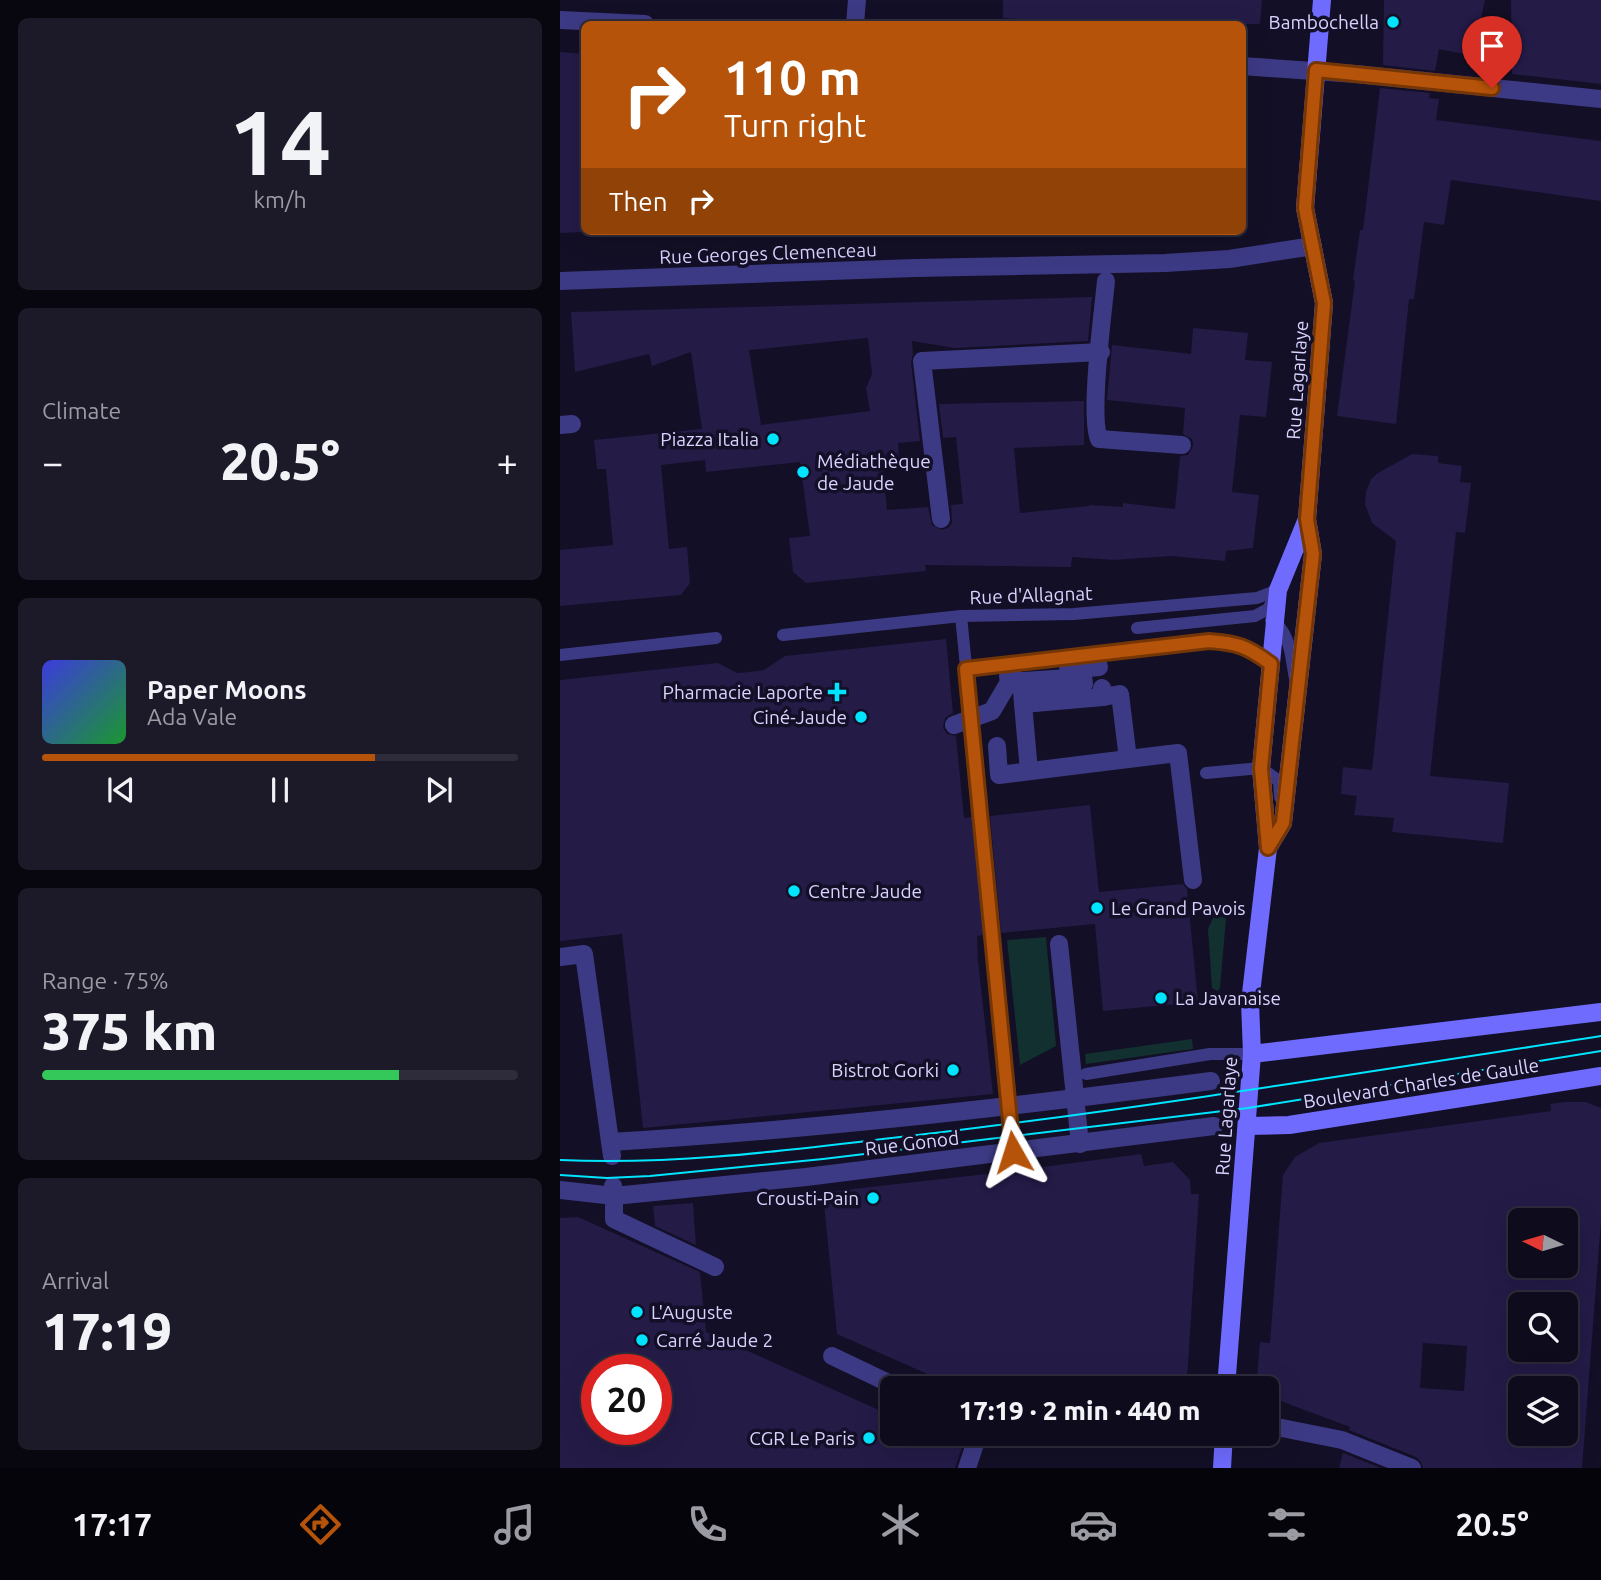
<!DOCTYPE html>
<html lang="en">
<head>
<meta charset="utf-8">
<style>
  body { margin:0; font-family:Ubuntu,sans-serif; background:#1c1929; color:#f1f3f6; height:100vh; display:flex; flex-direction:column; font-size:26px; white-space:nowrap }
  * { box-sizing:border-box; margin:0 }
  p { font-size:23px; color:#9b9ba3 }
  .icon { flex:none; width:38px; height:38px; fill:none; stroke:currentColor; stroke-width:2; stroke-linecap:round; stroke-linejoin:round }
  .map { position:relative; flex:1; overflow:hidden }
  .panel { display:flex; flex-direction:column; gap:18px; padding:18px; background:#08060f; width:560px }
  .panel>* { flex:none }
  .guide { position:absolute; left:21px; top:21px; width:665px; height:214px; border-radius:10px; box-shadow:0 7px 28px #0002,0 0 0 2px #2e2b3b; background:#b45309; color:#fff; overflow:hidden }
  .needle { width:46px; rotate:275deg }
  .tools { position:absolute; left:948px; top:1208px; display:grid; gap:14px }
  .tools a { display:grid; place-items:center; width:70px; height:70px; border-radius:10px; background:#0e0b1c; box-shadow:0 7px 28px #0002,0 0 0 2px #2e2b3b; font-size:35px }
  .speed { position:absolute; left:21px; top:1354px; display:flex; gap:14px; font-size:35px; font-weight:700; text-align:center }
  .speed>* { display:grid; place-content:center; width:91px; height:91px; border-radius:50%; background:#0e0b1c; box-shadow:0 7px 28px #0002,0 0 0 2px #2e2b3b; line-height:1 }
  .speed .limit { border:10px solid #d22; background:#fff; color:#111 }
  .pin { position:absolute; display:grid; place-items:center; width:60px; height:60px; color:#fff; margin:-72px -30px; border-radius:50% 50% 50% 0; rotate:-45deg; box-shadow:0 0 7px #0007 }
  .pin .icon { rotate:45deg }
  .me { position:absolute; width:77px; margin:-38px; rotate:354deg; stroke-linejoin:round; filter:drop-shadow(0 0 5px #0008) }
  .turn { display:flex; align-items:center; gap:24px; height:147px; padding:0 28px; font-size:32px }
  .turn .icon { width:91px; height:91px; stroke-width:2.5 }
  .turn b { display:block; font-size:49px; line-height:60px }
  .then { display:flex; align-items:center; height:66px; padding:0 28px; background:#0003; gap:14px; font-size:26px }
  .big { font-size:52px; font-weight:800; line-height:1.1 }
  .panel .tile { flex:1; display:flex; flex-direction:column; justify-content:center; gap:10px; min-width:0; padding:0 24px; border-radius:10px; background:#1c1929 }
  .panel .dial { align-items:center; gap:0 }
  .dial b { font-size:91px; line-height:1 }
  .song { display:flex; align-items:center; gap:21px }
  .cover { width:84px; height:84px; border-radius:10px; background:linear-gradient(135deg,hsl(240 70% 55%),hsl(130 70% 35%)) }
  .played { height:7px; border-radius:4px; background:linear-gradient(90deg,#b45309 70%,#2e2b3b 70%) }
  .keys { display:flex; justify-content:space-around; direction:ltr }
  .heat { display:flex; justify-content:space-between; align-items:center; font-size:38px; direction:ltr }
  .charge { height:10px; border-radius:5px; background:linear-gradient(90deg,#34c759 75%,#2e2b3b 0) }
  .trip { position:absolute; left:320px; top:1376px; width:399px; height:70px; border-radius:10px; background:#0e0b1c; box-shadow:0 7px 28px #0002,0 0 0 2px #2e2b3b; font-weight:800; line-height:70px; text-align:center }
  .menu { display:flex; height:112px; justify-content:space-around; align-items:center; background:#06040b; color:#9b9ba3 }
  .menu .icon { width:49px; height:49px }
  .menu .on { color:#b45309 }
  .menu b { font-size:32px; color:#f1f3f6 }
  main { display:flex; flex:1; min-height:0 }
  .map>svg:first-child { display:block }
  .green { fill:#12302f }
  .building { fill:#241b47; fill-rule:evenodd }
  .lines { fill:none; stroke-linecap:round; stroke-linejoin:round }
  .service { stroke:#3d3a85; stroke-width:12 }
  .pedestrian { stroke:#3d3a85; stroke-width:18 }
  .minor { stroke:#3d3a85; stroke-width:18 }
  .tertiary { stroke:#3d3a85; stroke-width:18 }
  .secondary { stroke:#6f6bff; stroke-width:18 }
  .tram { stroke:#00e5ff; stroke-width:2 }
  .route-casing { stroke:#753606; stroke-width:18 }
  .route { stroke:#b45309; stroke-width:12 }
  .poi-dot { fill:#00e5ff; stroke:#130f26; stroke-width:2.5 }
  .labels { text-anchor:middle; dominant-baseline:central; stroke-width:7; stroke-linejoin:round; paint-order:stroke }
  .poi-label { font-size:19px; fill:#d9d4ff; stroke:#130f26; text-anchor:end }
  .street-label { font-size:19px; fill:#d9d4ff; stroke:#130f26 }
</style>
</head>
<body>
<main>
<section class="panel">
<div class="tile dial"><b>14</b><p>km/h</p></div>
<div class="tile"><p>Climate</p>
<div class="heat"><a>−</a><b class="big">20.5°</b><a>+</a></div>
</div>
<div class="tile">
<div class="song"><i class="cover"></i><div><b>Paper Moons</b><p>Ada Vale</p></div></div>
<div class="played"></div>
<div class="keys"><svg class="icon" aria-label="previous" viewBox="0 0 24 24"><path d="M18 5L8 12l10 7zM5 5v14"/></svg><svg class="icon" aria-label="pause" viewBox="0 0 24 24"><path d="M8 5v14M16 5v14"/></svg><svg class="icon" aria-label="next" viewBox="0 0 24 24"><path d="M6 5l10 7-10 7zM19 5v14"/></svg></div>
</div>
<div class="tile"><p>Range · 75%</p><b class="big">375 km</b><div class="charge"></div></div>
<div class="tile"><p>Arrival</p><b class="big">17:19</b></div>
</section>
<div class="map">
<svg width="1041" height="1468" viewBox="0 0 1041 1468">
  <rect width="100%" height="100%" fill="#130f26"/>
  <g class="green">
    <polygon points="655,914 666,918 660,988 658,991 652,988 648,929"/>
    <polygon points="486,937 496,1046 460,1065 447,940"/>
    <polygon points="632,1039 633,1049 526,1064 525,1054"/>
  </g>
  <g class="building">
    <polygon points="443,0 702,0 700,24 533,24 443,18"/>
    <polygon points="824,0 925,0 913,56 879,49 875,71 823,65"/>
    <polygon points="951,0 1041,0 1041,84 952,74"/>
    <polygon points="0,52 24,54 24,232 0,233"/>
    <polygon points="820,88 870,93 869,98 879,99 876,120 1041,141 1041,201 891,180 884,225 864,222 854,299 849,299 836,424 777,416 795,281 793,280 800,230 803,230"/>
    <path d="M532 297 528 341 395 348 352 341 353 354 351 362 360 441 338 443 339 460 322 462 327 510 368 507 372 525 382 530 388 528 392 523 391 505 403 504 396 437 383 438 379 404 524 401V445L454 448 460 513 529 506V505L563 507V503L615 509 620 456 628 455 633 446 632 439 623 434 625 408 547 400 552 345 631 354 633 328 688 333 685 360 712 362 706 417 680 415 672 492 699 495 693 548 666 551 665 561 611 556 554 560 512 557 511 567 365 565 366 571 246 583 233 572 229 538 250 536 240 462 146 472 145 460 101 465 109 549 127 547 130 583 121 595 0 606V550L53 545 46 469H37L34 440 142 429 131 352 92 366 89 354 15 372 11 312ZM308 338 312 374 306 388 310 411 201 425 189 350Z"/>
    <polygon points="852,454 878,456 878,463 902,466 900,482 911,483 905,533 896,532 870,776 949,783 943,843 832,832 834,818 794,815 797,796 781,794 783,767 812,770 836,541 812,523 805,504 806,492 811,479 818,473"/>
    <polygon points="386,639 393,713 385,718 383,728 387,734 396,736 404,818 412,817 424,935 417,936 418,961 433,1094 83,1128 62,934 0,941 0,680 158,663 177,673 189,672 204,670 225,656"/>
    <polygon points="530,805 539,892 623,884 627,889 638,1002 543,1011 535,924 441,933 430,816"/>
    <path d="M1005 1102H1026L1041 1108V1221L1022 1468H863L861 1462 856 1457 789 1430 790 1427 707 1396V1388H696L700 1342 710 1343 723 1175 735 1157 759 1143 991 1111 990 1104ZM961 1220H1006V1265H961ZM961 1304H1006V1349H961ZM863 1343 907 1346 904 1391 860 1388ZM961 1388H1006V1433H961Z"/>
    <polygon points="581,1154 584,1166 613,1162 630,1180 631,1194 639,1194 627,1379 618,1388 399,1388 277,1334 264,1204 275,1191 453,1171"/>
    <polygon points="133,1203 136,1245 95,1226 93,1206"/>
    <path d="M18 1217 140 1272 146 1332 332 1416V1433H371L402 1447 395 1468H0V1218ZM37 1370H96V1430H37Z"/>
    <polygon points="783,1453 821,1468 779,1468"/>
  </g>
  <g class="lines">
    <g class="service">
      <polyline points="401,616 454,1151"/>
      <path d="M711 620C731 632 731 658 735 679"/>
      <polyline points="577,628 695,616 708,609 715,596"/>
      <polyline points="223,635 401,616 514,614 697,598 718,590"/>
      <polyline points="0,655 156,638"/>
      <path d="M406 669 648 641C677 643 687 646 711 664"/>
      <polyline points="646,773 701,768 719,781 720,797"/>
      <polyline points="526,1074 650,1054 692,1054"/>
    </g>
    <g class="pedestrian">
      <path d="M546 281C543 313 529 415 539 439L622 445"/>
      <polyline points="0,425 12,424"/>
      <polyline points="381,519 362,361 541,352"/>
      <polyline points="508,670 539,667"/>
      <polyline points="449,682 523,677 524,684 462,691 463,704 543,697"/>
      <polyline points="542,688 543,697 560,694 568,759 618,753 633,880"/>
      <polyline points="463,704 469,771"/>
      <polyline points="394,725 432,711 449,682 448,676 452,675"/>
      <polyline points="437,746 439,775 568,759"/>
      <polyline points="499,944 520,1144"/>
      <polyline points="0,957 24,954 52,1156"/>
      <path d="M50 1142C251 1130 451 1107 651 1081"/>
      <polyline points="53,1186 54,1196 246,1177 654,1126"/>
      <polyline points="0,1190 54,1196 54,1219 155,1267"/>
      <polyline points="272,1356 339,1388"/>
      <polyline points="407,1468 415,1444"/>
    </g>
    <g class="minor">
      <polyline points="0,20 85,24"/>
      <polyline points="295,24 297,0"/>
      <polyline points="682,66 796,74 1041,99"/>
      <polyline points="707,1425 782,1440 852,1468"/>
    </g>
    <polyline class="tertiary" points="0,281 355,268 605,263 669,259 753,246"/>
    <g class="secondary">
      <polyline points="708,848 723,823 753,554 747,519 764,303 745,208 762,0"/>
      <polyline points="692,1054 1041,1012"/>
      <polyline points="687,1126 729,1125 1041,1076"/>
      <polyline points="666,1388 692,1054 690,1002 708,848 701,768 718,590 747,519"/>
      <polyline points="662,1468 664,1433"/>
    </g>
    <g class="tram">
      <path d="M0 1160C125 1166 251 1147 375 1133 598 1106 819 1070 1041 1036"/>
      <polyline points="0,1175 47,1178 90,1176 263,1159 688,1108 1041,1051"/>
    </g>
  </g>
  <g class="lines">
    <g class="route-casing">
      <path id="route" d="M453 1152 406 669 649 641C677 643 687 646 711 664L701 768 708 848 723 823 753 554 747 519 764 303 745 208 756 70 932 88"/>
    </g>
    <use href="#route" class="route"/>
  </g>
  <g class="poi-dot">
    <circle cx="833" cy="22" r="7"/>
    <circle cx="213" cy="439" r="7"/>
    <circle cx="243" cy="472" r="7"/>
    <path d="M273.5 681.5h7v7h7v7h-7v7h-7v-7h-7v-7h7z"/>
    <circle cx="301" cy="717" r="7"/>
    <circle cx="234" cy="891" r="7"/>
    <circle cx="537" cy="908" r="7"/>
    <circle cx="601" cy="998" r="7"/>
    <circle cx="393" cy="1070" r="7"/>
    <circle cx="313" cy="1198" r="7"/>
    <circle cx="77" cy="1312" r="7"/>
    <circle cx="82" cy="1340" r="7"/>
    <circle cx="309" cy="1438" r="7"/>
  </g>
  <g class="labels">
    <g class="poi-label">
      <text x="819" y="22">Bambochella</text>
      <text x="199" y="439">Piazza Italia</text>
      <text x="257" y="461" text-anchor="start">Médiathèque<tspan x="257" dy="22">de Jaude</tspan></text>
      <text x="263" y="692">Pharmacie Laporte</text>
      <text x="287" y="717">Ciné-Jaude</text>
      <text x="248" y="891" text-anchor="start">Centre Jaude</text>
      <text x="551" y="908" text-anchor="start">Le Grand Pavois</text>
      <text x="615" y="998" text-anchor="start">La Javanaise</text>
      <text x="379" y="1070">Bistrot Gorki</text>
      <text x="299" y="1198">Crousti-Pain</text>
      <text x="91" y="1312" text-anchor="start">L'Auguste</text>
      <text x="96" y="1340" text-anchor="start">Carré Jaude 2</text>
      <text x="295" y="1438">CGR Le Paris</text>
    </g>
    <g class="street-label">
      <text transform="translate(208 253) rotate(-2)">Rue Georges Clemenceau</text>
      <text transform="translate(737 380) rotate(-86)">Rue Lagarlaye</text>
      <text transform="translate(471 595) rotate(-2)">Rue d'Allagnat</text>
      <text transform="translate(861 1083) rotate(-9)">Boulevard Charles de Gaulle</text>
      <text transform="translate(666 1116) rotate(-86)">Rue Lagarlaye</text>
      <text transform="translate(352 1143) rotate(-7)">Rue Gonod</text>
    </g>
  </g>
</svg>
<div class="tools">
<a><svg class="needle" viewBox="-14 -14 28 28"><path d="M0-13l5 13h-10z" fill="#e53935"/><path d="M0 13l5-13h-10z" fill="#9b9ba3"/></svg></a>
<a><svg class="icon" aria-label="search" viewBox="0 0 24 24"><circle cx="10" cy="10" r="6"/><path d="M15 15l6 6"/></svg></a>
<a><svg class="icon" aria-label="layers" viewBox="0 0 24 24"><path d="M12 4l9 5-9 5-9-5zM3 14l9 5 9-5"/></svg></a>
</div>
<div class="speed"><div class="limit">20</div></div>
<div class="pin" style="left:932px;top:88px;background:#d93025"><svg class="icon" aria-label="arrive" viewBox="0 0 24 24"><path d="M6 21V4h12l-3 4 3 4H6"/></svg></div>
<svg class="me" style="left:453px;top:1152px" viewBox="-20 -20 40 40"><path d="M0-17L14 15 0 8-14 15z" fill="#b45309" stroke="#fff" stroke-width="4"/></svg>
<div class="trip">17:19 · 2 min · 440 m</div>
<div class="guide">
<div class="turn"><svg class="icon" aria-label="right" viewBox="0 0 24 24"><path d="M7 20v-9h11M14 6l5 5-5 5"/></svg><div><b>110 m</b>Turn right</div></div>
<div class="then">Then<svg class="icon" aria-label="right" viewBox="0 0 24 24"><path d="M7 20v-9h11M14 6l5 5-5 5"/></svg></div>
</div>
</div>
</main>
<nav class="menu">
<b>17:17</b>
<svg class="icon on" aria-label="directions" viewBox="0 0 24 24"><path d="M12 3l9 9-9 9-9-9zM9 14v-3h6M13 9l2 2-2 2"/></svg>
<svg class="icon" aria-label="music" viewBox="0 0 24 24"><path d="M9 18V5l10-2v13"/><circle cx="6" cy="18" r="3"/><circle cx="16" cy="16" r="3"/></svg>
<svg class="icon" aria-label="phone" viewBox="0 0 24 24"><path d="M5 4h4l2 5-3 2q2 4 5 5l2-3 5 2v4C11 20 4 13 5 4z"/></svg>
<svg class="icon" aria-label="climate" viewBox="0 0 24 24"><path d="M12 3v18M4 7l16 10M4 17L20 7"/></svg>
<svg class="icon" aria-label="car" viewBox="0 0 24 24"><path d="M5 17H2v-5l4-1 3-4h7l3 4 3 1v5h-3M9 17h6M6 11h13"/><circle cx="7" cy="17" r="2"/><circle cx="17" cy="17" r="2"/></svg>
<svg class="icon" aria-label="filters" viewBox="0 0 24 24"><path d="M4 7h16M4 17h16"/><circle cx="9" cy="7" r="2"/><circle cx="15" cy="17" r="2"/></svg>
<b>20.5°</b>
</nav>
</body>
</html>
